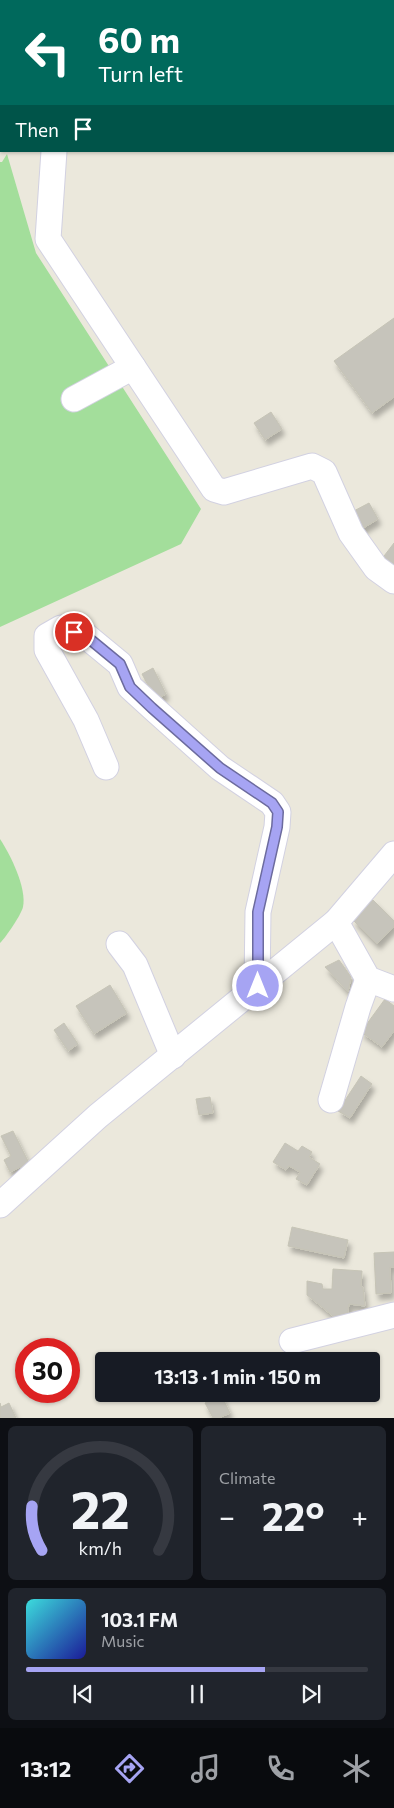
<!DOCTYPE html>
<html lang="en">
<head>
<meta charset="utf-8">
<style>
  body { margin:0; font-family:Commissioner,sans-serif; background:#20242c; color:#f1f3f6; height:100vh; display:flex; flex-direction:column; font-size:19px; white-space:nowrap }
  * { box-sizing:border-box; margin:0 }
  p { font-size:16px; color:#9ea1a6 }
  .icon { flex:none; width:28px; height:28px; fill:none; stroke:currentColor; stroke-width:2; stroke-linecap:round; stroke-linejoin:round }
  .map { position:relative; height:1418px; overflow:hidden }
  .sheet { display:flex; flex-direction:column; gap:8px; padding:8px; background:#0d0f14; flex:1 }
  .sheet>* { flex:none }
  .banner { position:absolute; left:0px; top:0px; width:395px; height:152px; box-shadow:0 1px 4px #0004; background:#00695c; color:#fff; overflow:hidden }
  .speed { position:absolute; left:15px; top:1338px; display:flex; gap:10px; font-size:25px; font-weight:700; text-align:center }
  .speed>* { display:grid; place-content:center; width:65px; height:65px; border-radius:50%; background:#171b24; box-shadow:0 1px 4px #0004; line-height:1 }
  .speed .limit { border:8px solid #d22; background:#fff; color:#111 }
  .pin { position:absolute; display:grid; place-items:center; width:42px; height:42px; color:#fff; margin:-21px; border:2px solid #fff; border-radius:50%; box-shadow:0 1px 5px #0007 }
  .me { position:absolute; width:55px; margin:-28px; rotate:0deg; stroke-linejoin:round; filter:drop-shadow(0 0 4px #0008) }
  .turn { display:flex; align-items:center; gap:18px; height:105px; padding:0 15px; font-size:22px }
  .turn .icon { width:65px; height:65px; stroke-width:2.5 }
  .turn b { display:block; font-size:35px; line-height:42px }
  .then { display:flex; align-items:center; height:48px; padding:0 15px; background:#0003; gap:10px; font-size:19px }
  .big { font-size:38px; font-weight:700; line-height:1.1 }
  .sheet .tile { flex:1; display:flex; flex-direction:column; justify-content:center; gap:8px; min-width:0; padding:0 18px; border-radius:8px; background:#20242c }
  .sheet .dial { align-items:center; gap:0 }
  .dial svg { height:130px; overflow:visible; fill:none; stroke:#363941; stroke-width:7; stroke-linecap:round; text-anchor:middle }
  .dial text { fill:#f1f3f6; stroke:none }
  .song { display:flex; align-items:center; gap:15px }
  .cover { width:60px; height:60px; border-radius:8px; background:linear-gradient(135deg,hsl(180 70% 55%),hsl(240 70% 35%)) }
  .played { height:5px; border-radius:2px; background:linear-gradient(90deg,#a6a4f3 70%,#363941 70%) }
  .keys { display:flex; justify-content:space-around; direction:ltr }
  .heat { display:flex; justify-content:space-between; align-items:center; font-size:28px; direction:ltr }
  .sheet .tiles { flex:1; display:grid; gap:8px; grid-template-columns:1fr 1fr }
  .tile:last-child { grid-column:span 2 }
  .trip { position:absolute; left:95px; top:1352px; width:285px; height:50px; border-radius:5px; background:#171b24; box-shadow:0 1px 4px #0004; font-weight:700; line-height:50px; text-align:center }
  .menu { display:flex; height:80px; justify-content:space-around; align-items:center; background:#090b0e; color:#9ea1a6 }
  .menu .icon { width:35px; height:35px }
  .menu .current { color:#a6a4f3 }
  .menu b { font-size:22px; color:#f1f3f6 }
  .map>svg:first-child { display:block }
  .green { fill:#a3de9b }
  .building { fill:#c6c4bb; stroke:#c6c4b6; filter:url(#shadow) }
  .lines { fill:none; stroke-linecap:round; stroke-linejoin:round }
  .street-casing { stroke:#d2d1e1; stroke-width:27 }
  .street { stroke:#fff; stroke-width:25 }
  .route-casing { stroke:#6c6b9e; stroke-width:12 }
  .route { stroke:#a6a4f3; stroke-width:9 }
</style>
</head>
<body>
<div class="map">
<svg width="394" height="1418" viewBox="0 0 394 1418">
  <defs>
    <filter id="shadow"><feDropShadow dx="3" dy="5.5" stdDeviation="2.5" flood-color="#0004"/></filter>
  </defs>
  <rect width="100%" height="100%" fill="#ebe8dc"/>
  <g class="green">
    <polygon points="7,154 36,253 201,509 181,544 0,627 0,162 2,162"/>
    <path d="M0 839C10 854 27 888 23 907 21 915 6 937 0 943Z"/>
  </g>
  <g class="building">
    <polygon points="394,318 394,397 372,413 334,361"/>
    <polygon points="271,412 282,429 265,440 254,423"/>
    <polygon points="369,503 378,519 360,530 350,513"/>
    <polygon points="394,543 394,570 381,560"/>
    <polygon points="153,668 166,694 156,700 142,674"/>
    <polygon points="373,900 394,921 394,926 377,944 353,920"/>
    <polygon points="339,960 351,977 348,992 325,967"/>
    <polygon points="110,985 127,1013 94,1034 76,1006"/>
    <polygon points="385,999 394,1006 394,1031 382,1047 361,1032"/>
    <polygon points="64,1023 78,1044 68,1051 54,1030"/>
    <polygon points="361,1076 372,1084 350,1118 338,1111"/>
    <polygon points="210,1097 213,1113 199,1115 196,1099"/>
    <polygon points="13,1131 29,1163 10,1172 4,1160 11,1156 1,1136"/>
    <polygon points="285,1143 298,1151 302,1146 312,1152 309,1157 320,1164 307,1185 296,1179 300,1172 289,1166 286,1170 273,1162"/>
    <polygon points="292,1227 348,1240 344,1258 288,1246"/>
    <polygon points="394,1252 394,1267 390,1267 391,1293 376,1294 374,1253"/>
    <polygon points="333,1269 362,1271 361,1287 363,1287 365,1306 349,1304 347,1317 338,1320 307,1295 307,1281 322,1284 323,1289 332,1289"/>
    <polygon points="221,1395 230,1413 219,1418 213,1418 205,1403"/>
    <polygon points="0,1403 1,1407 9,1403 16,1418 0,1418"/>
  </g>
  <g class="lines">
    <g class="street-casing">
      <g id="street">
        <polyline points="0,38 1,39"/>
        <polyline points="54,151 48,239 214,489 224,492 312,466 324,472 351,533 376,568 394,581"/>
        <polyline points="74,399 133,367"/>
        <polyline points="106,767 86,720 47,650 47,636 61,628 86,636 120,664 130,687 153,708 220,768 272,803 278,812 277,827 258,912 257,986"/>
        <polyline points="336,922 368,979 394,989"/>
        <polyline points="119,944 135,965 173,1056"/>
        <polyline points="331,1100 358,1007 368,979"/>
        <polyline points="0,1205 98,1116 336,922 394,854"/>
        <polyline points="292,1341 394,1315"/>
      </g>
    </g>
    <use href="#street" class="street"/>
  </g>
  <g class="lines">
    <g class="route-casing">
      <polyline id="route" points="74,632 86,636 120,664 130,687 152,708 220,768 272,803 278,812 277,827 258,912 258,986"/>
    </g>
    <use href="#route" class="route"/>
  </g>
</svg>
<div class="speed"><div class="limit">30</div></div>
<div class="pin" style="left:74px;top:632px;background:#d93025"><svg class="icon" aria-label="arrive" viewBox="0 0 24 24"><path d="M6 21V4h12l-3 4 3 4H6"/></svg></div>
<svg class="me" style="left:258px;top:986px" viewBox="-20 -20 40 40"><circle r="17" fill="#a6a4f3" stroke="#fff" stroke-width="3"/><path d="M0-11L8 9 0 5-8 9z" fill="#fff"/></svg>
<div class="trip">13:13 · 1 min · 150 m</div>
<div class="banner">
<div class="turn"><svg class="icon" aria-label="left" viewBox="0 0 24 24"><path d="M17 20v-9H6M10 6l-5 5 5 5"/></svg><div><b>60 m</b>Turn left</div></div>
<div class="then">Then<svg class="icon" aria-label="arrive" viewBox="0 0 24 24"><path d="M6 21V4h12l-3 4 3 4H6"/></svg></div>
</div>
</div>
<section class="sheet">
<div class="tiles">
<div class="tile dial"><svg viewBox="0 0 100 80">
<path d="M14 69A42 42 0 1 1 86 69"/>
<path d="M14 69A42 42 0 0 1 8 42" stroke="#a6a4f3"/>
<text x="50" y="56" font-size="32" font-weight="700">22</text>
<text x="50" y="72" font-size="11">km/h</text>
</svg></div>
<div class="tile"><p>Climate</p>
<div class="heat"><a>−</a><b class="big">22°</b><a>+</a></div>
</div>
<div class="tile">
<div class="song"><i class="cover"></i><div><b>103.1 FM</b><p>Music</p></div></div>
<div class="played"></div>
<div class="keys"><svg class="icon" aria-label="previous" viewBox="0 0 24 24"><path d="M18 5L8 12l10 7zM5 5v14"/></svg><svg class="icon" aria-label="pause" viewBox="0 0 24 24"><path d="M8 5v14M16 5v14"/></svg><svg class="icon" aria-label="next" viewBox="0 0 24 24"><path d="M6 5l10 7-10 7zM19 5v14"/></svg></div>
</div>
</div>
</section>
<nav class="menu">
<b>13:12</b>
<svg class="icon current" aria-label="directions" viewBox="0 0 24 24"><path d="M12 3l9 9-9 9-9-9zM9 14v-3h6M13 9l2 2-2 2"/></svg>
<svg class="icon" aria-label="music" viewBox="0 0 24 24"><path d="M9 18V5l10-2v13"/><circle cx="6" cy="18" r="3"/><circle cx="16" cy="16" r="3"/></svg>
<svg class="icon" aria-label="phone" viewBox="0 0 24 24"><path d="M5 4h4l2 5-3 2q2 4 5 5l2-3 5 2v4C11 20 4 13 5 4z"/></svg>
<svg class="icon" aria-label="climate" viewBox="0 0 24 24"><path d="M12 3v18M4 7l16 10M4 17L20 7"/></svg>
</nav>
</body>
</html>
